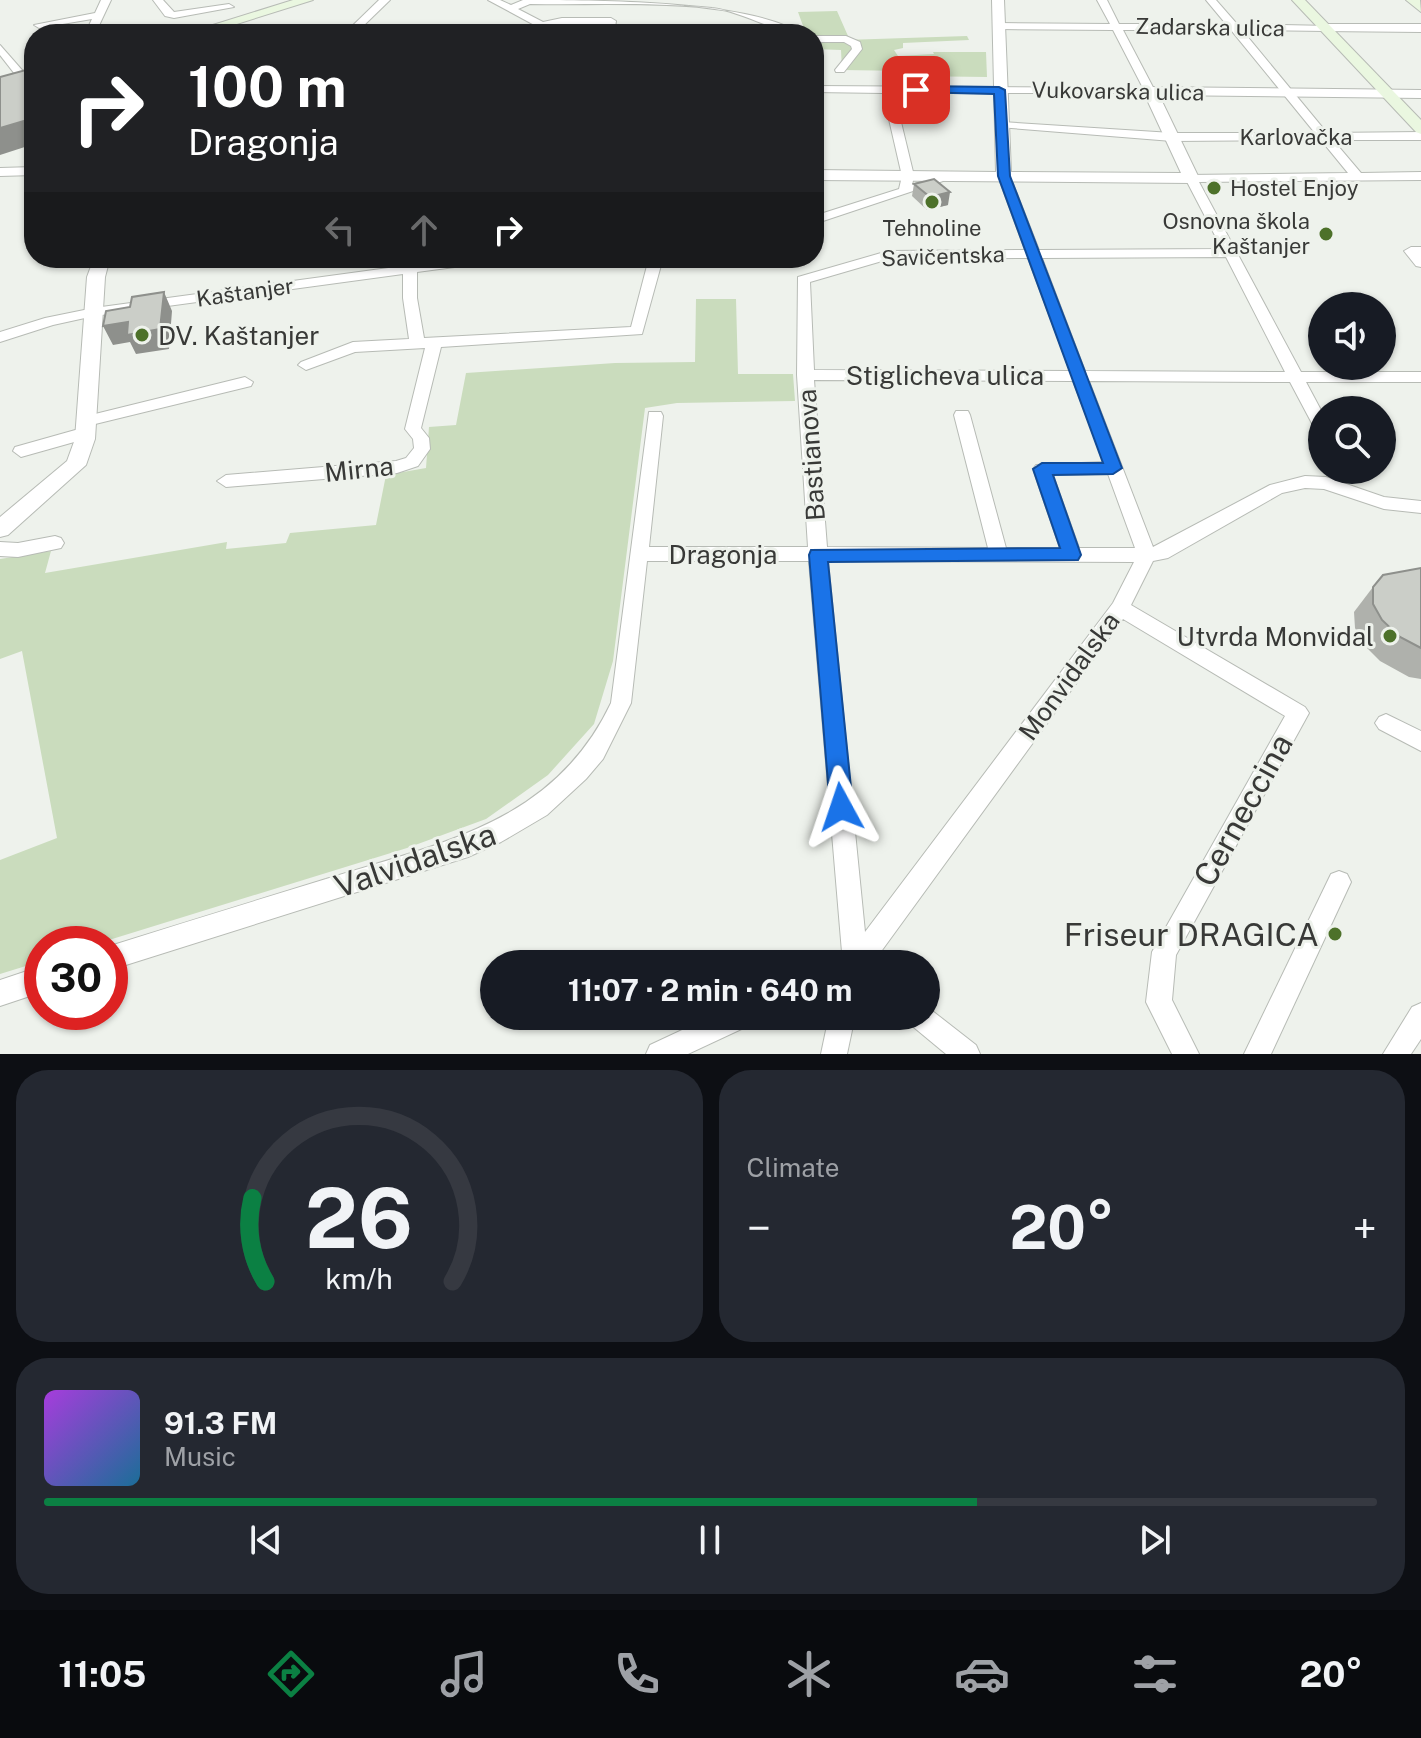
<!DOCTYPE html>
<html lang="en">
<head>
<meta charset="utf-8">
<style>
  body { margin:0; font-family:"Public Sans",sans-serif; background:#242831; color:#f1f3f6; height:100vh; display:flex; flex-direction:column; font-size:30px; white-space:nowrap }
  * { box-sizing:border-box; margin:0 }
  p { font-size:26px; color:#9ea1a6 }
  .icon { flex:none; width:44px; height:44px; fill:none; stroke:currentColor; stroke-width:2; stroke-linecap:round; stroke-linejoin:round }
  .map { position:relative; height:1054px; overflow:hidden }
  .panel { display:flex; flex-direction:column; gap:16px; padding:16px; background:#0d0f14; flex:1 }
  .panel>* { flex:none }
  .guide { position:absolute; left:24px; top:24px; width:800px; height:244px; border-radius:32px; box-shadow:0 2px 6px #0004; background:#202124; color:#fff; overflow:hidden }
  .controls { position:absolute; left:1308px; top:292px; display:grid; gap:16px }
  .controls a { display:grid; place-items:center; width:88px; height:88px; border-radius:50%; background:#171b24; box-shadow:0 2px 6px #0004; font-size:40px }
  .speed { position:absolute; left:24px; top:926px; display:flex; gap:16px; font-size:40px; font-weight:700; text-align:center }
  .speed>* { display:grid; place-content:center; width:104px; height:104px; border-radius:50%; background:#171b24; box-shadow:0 2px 6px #0004; line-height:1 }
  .speed .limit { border:12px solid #d22; background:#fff; color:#111 }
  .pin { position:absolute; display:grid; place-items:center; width:68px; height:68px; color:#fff; margin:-34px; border-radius:16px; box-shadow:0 4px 12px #0006 }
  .me { position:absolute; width:88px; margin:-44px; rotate:355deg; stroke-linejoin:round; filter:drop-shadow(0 0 6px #0008) }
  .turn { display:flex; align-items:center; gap:28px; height:168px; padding:0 32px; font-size:36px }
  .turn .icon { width:104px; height:104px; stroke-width:2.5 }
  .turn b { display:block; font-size:56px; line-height:68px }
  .lanes { display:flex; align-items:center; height:76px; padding:0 32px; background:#0003; justify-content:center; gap:40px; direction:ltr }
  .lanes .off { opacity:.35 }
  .big { font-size:60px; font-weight:700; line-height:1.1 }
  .panel .widget { flex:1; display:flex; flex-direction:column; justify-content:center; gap:12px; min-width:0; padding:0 28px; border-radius:32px; background:#242831 }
  .panel .dial { align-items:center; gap:0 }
  .dial svg { height:208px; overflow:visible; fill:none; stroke:#363941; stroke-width:7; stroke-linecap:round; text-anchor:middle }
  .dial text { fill:#f1f3f6; stroke:none }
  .song { display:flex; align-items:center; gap:24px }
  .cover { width:96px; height:96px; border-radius:12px; background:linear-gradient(135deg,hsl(280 70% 55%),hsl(200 70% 35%)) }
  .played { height:8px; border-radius:4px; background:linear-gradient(90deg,#0b8043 70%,#363941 70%) }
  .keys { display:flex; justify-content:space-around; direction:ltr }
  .heat { display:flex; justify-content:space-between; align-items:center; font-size:44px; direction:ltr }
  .panel .tiles { flex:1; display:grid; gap:16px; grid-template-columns:1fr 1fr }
  .widget:last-child { grid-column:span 2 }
  .trip { position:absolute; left:480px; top:950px; width:460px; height:80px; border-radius:40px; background:#171b24; box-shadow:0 2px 6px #0004; font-weight:700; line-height:80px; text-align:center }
  .tabs { display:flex; height:128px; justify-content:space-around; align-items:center; background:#090b0e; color:#9ea1a6 }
  .tabs .icon { width:56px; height:56px }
  .tabs .on { color:#0b8043 }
  .tabs b { font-size:36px; color:#f1f3f6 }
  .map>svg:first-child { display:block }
  .green { fill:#cadcbd }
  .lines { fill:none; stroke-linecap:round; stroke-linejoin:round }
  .minor-casing { stroke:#b7bbb5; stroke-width:2 }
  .tertiary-casing { stroke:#b7bbb5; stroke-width:2 }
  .secondary-casing { stroke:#b7bbb5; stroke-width:2 }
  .minor { fill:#fff; fill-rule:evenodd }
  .tertiary { fill:#fff; fill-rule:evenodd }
  .secondary { fill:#eaf7e0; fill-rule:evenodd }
  .wall { fill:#afb1ac }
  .shaded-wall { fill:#8e908c }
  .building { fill:#cbcec8; stroke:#8e908c; stroke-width:2 }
  .route { fill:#1a73e8; stroke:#114b97; stroke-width:2 }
  .poi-dot { fill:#4d712a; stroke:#eef2ec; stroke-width:3 }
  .labels { text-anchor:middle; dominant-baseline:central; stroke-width:6; stroke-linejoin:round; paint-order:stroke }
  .far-street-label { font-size:22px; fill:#383937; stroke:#eef2ec }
  .far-poi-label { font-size:22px; fill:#383937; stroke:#eef2ec; text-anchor:start }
  .poi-label { font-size:26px; fill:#383937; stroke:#eef2ec; text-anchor:start }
  .street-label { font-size:26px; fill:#383937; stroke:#eef2ec }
  .near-street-label { font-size:32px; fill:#383937; stroke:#eef2ec }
  .near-poi-label { font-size:32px; fill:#383937; stroke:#eef2ec; text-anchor:end }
</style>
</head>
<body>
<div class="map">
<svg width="1421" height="1054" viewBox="0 0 1421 1054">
  <rect width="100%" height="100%" fill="#eef2ec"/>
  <g class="green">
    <polygon points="837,11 848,36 814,37 814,34 806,34 798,12"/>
    <polygon points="967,36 969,40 903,43 903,48 894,50 898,56 934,54 933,52 986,52 987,77 909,76 907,71 842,70 841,50 814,49 814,41"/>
    <polygon points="696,299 736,299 738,374 793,374 795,401 677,403 645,408 613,661 594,724 548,775 486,819 407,848 96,944 42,944 42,961 0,974 0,860 57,838 22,651 0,659 0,559 51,551 45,573 227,542 226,549 286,543 290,533 376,525 386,475 426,468 429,427 456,425 466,373 615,363 695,362"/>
  </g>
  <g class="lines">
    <g class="minor-casing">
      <g id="minor">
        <polygon points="101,0 111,0 95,34 85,34 92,19 39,28 34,25 95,13"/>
        <polygon points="153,0 163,0 174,12 229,4 234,7 174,18 165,16"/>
        <polygon points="379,0 390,0 355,34 344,34"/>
        <path d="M488 0H500L511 5 523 0C589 0 753 0 801 34 778 34 739 10 712 8 652 2 590 5 530 4L518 9 543 22 562 18H611L616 21 614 34H604L606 24 551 26 564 34H551Z"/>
        <path d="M1097 0H1107L1119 24H1226L1206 0H1216L1237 24 1330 26 1331 28 1326 31 1242 30 1327 133 1421 132V140H1333L1361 173 1421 172V180L1199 182 1301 372H1421V382H1306L1322 412V432L1316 431 1290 382 1089 381 1153 547 1270 485 1305 476 1326 477 1384 497 1421 501V513L1384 509 1324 489 1305 488 1282 493 1168 558 1153 561 1131 605 1305 707 1309 713 1176 955 1172 1000 1199 1054H1172L1146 1002 1152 952 1285 716 1123 619 872 964H843L809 561H647L631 703 603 759 586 779 547 815 501 842 468 857 110 970V946C182 923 254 901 326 879 441 843 554 823 611 703L649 412H661L663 416 649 547H808L797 375 798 277 888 251 1025 250 998 176 1004 172 1010 176 1039 250 1222 249 1185 178 1187 175 1348 173 1321 140 1172 141 998 127V123L1002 122 1172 133H1315L1231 30H1123L1155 91 1154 93H894L914 176 912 185 937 177 943 181 814 224V216L899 189 902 176 883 93 814 92V86L1143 88 1113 30 999 29 994 26 999 23 1110 24ZM1226 257 1285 372 1085 371 1042 258ZM1028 258 1070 371 814 370 810 282 889 259ZM814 380 1073 381 1104 462 1036 465 1033 469 1060 548H1006L970 415 968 411H956L954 415 988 548 827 547ZM1108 474 1135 548H1079L1053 475ZM828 561 1134 562 1113 603 865 932Z"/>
        <polygon points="814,36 846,36 860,42 862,49 844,72 836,72 835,70 852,49 851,46 844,42 814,42"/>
        <polygon points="0,45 29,78 29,82 21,82 0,55"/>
        <polygon points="34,167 34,175 0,176 0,168"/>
        <polygon points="1411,247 1421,247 1421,267 1416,266 1404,251"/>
        <polygon points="406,258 415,258 417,264 462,258 499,258 492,262 417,272 417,298 424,338 631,327 649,258 663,258 642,334 441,347 421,428 429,438 430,449 418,466 397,473 226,487 217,481 226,475 396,461 406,458 414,448 413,439 405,429 425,348 355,352 306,370 298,365 301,362 353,342 409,339 403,298 403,274 94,316 53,325 0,342 0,332 45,318 94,308 403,266"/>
        <polygon points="245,377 253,382 251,386 87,426 79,421 87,416"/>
        <polygon points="86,427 92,429 94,433 92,437 21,457 13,451 15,447"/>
        <polygon points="55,536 61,538 64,543 61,548 18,557 0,556 0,542 18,543"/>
        <polygon points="1386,714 1421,731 1421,751 1379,729 1375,723 1379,717"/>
        <polygon points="1339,871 1347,874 1351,882 1271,1054 1244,1054 1331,874"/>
        <polygon points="42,966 42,992 0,1006 0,980"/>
        <polygon points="1421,1003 1421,1039 1411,1054 1383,1054 1412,1007"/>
        <polygon points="926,1006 976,1045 980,1054 946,1054 911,1025 907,1016 926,1016"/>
        <polygon points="712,1016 754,1016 750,1025 688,1054 646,1054 650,1045"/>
        <polygon points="829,1016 855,1016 847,1054 821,1054"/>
      </g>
    </g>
    <g class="tertiary-casing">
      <g id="tertiary">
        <polygon points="992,0 1004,0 1011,172 1181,173 1143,91 1150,87 1421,90 1421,98 1159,95 1199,178 1191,183 814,180 814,170 996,172"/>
        <polygon points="1326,24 1421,24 1421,32 1322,31 1322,25"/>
        <polygon points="94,258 110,258 105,277 95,439 86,465 8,535 0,537 0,517 67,461 75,439 87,277"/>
      </g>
    </g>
    <g class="secondary-casing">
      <g id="secondary">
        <polygon points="293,0 313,0 205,34 184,34"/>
        <polygon points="1292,0 1305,0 1421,120 1421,134 1416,132"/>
        <polygon points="1406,0 1420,0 1421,12"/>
      </g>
    </g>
    <use href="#minor" class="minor"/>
    <use href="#tertiary" class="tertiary"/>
    <use href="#secondary" class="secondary"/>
  </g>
  <g class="wall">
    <polygon points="914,184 948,205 927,210 912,196"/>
    <polygon points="1421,568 1421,679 1409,677 1380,661 1363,644 1355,628 1354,612 1373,587"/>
  </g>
  <g class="shaded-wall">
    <polygon points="34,118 34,144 0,155 0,128"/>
    <polygon points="950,192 948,205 927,210 930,197"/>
    <polygon points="164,292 172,311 169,349 136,354 130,342 113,345 103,326"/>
  </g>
  <g class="building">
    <polygon points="33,68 34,69 34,118 0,128 0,77"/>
    <polygon points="934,179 950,192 930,197 914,184"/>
    <polygon points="164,292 160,329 127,335 128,322 103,326 106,311 130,307 132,297"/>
    <polygon points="1421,568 1421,648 1400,637 1382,620 1373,604 1373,587 1383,575"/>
  </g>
  <polygon class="route" points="916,86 999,87 1005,90 1010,176 1122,468 1113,474 1053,475 1081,555 1078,560 828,562 853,807 849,814 841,817 833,814 830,807 809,555 811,550 1060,548 1033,469 1042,463 1103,463 998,176 994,94 912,92 912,87"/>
  <g class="poi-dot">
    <circle cx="1214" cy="188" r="8"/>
    <circle cx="932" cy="202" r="8"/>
    <circle cx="1326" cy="234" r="8"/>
    <circle cx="142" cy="335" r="8"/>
    <circle cx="1390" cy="636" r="8"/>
    <circle cx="1335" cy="934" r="8"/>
  </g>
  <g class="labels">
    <g class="far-street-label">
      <text transform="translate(1210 27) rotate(1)">Zadarska ulica</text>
      <text transform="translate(1118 91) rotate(1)">Vukovarska ulica</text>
      <text x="1296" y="137">Karlovačka</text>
      <text transform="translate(943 256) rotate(-2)">Savičentska</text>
      <text transform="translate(245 292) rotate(-8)">Kaštanjer</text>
    </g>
    <g class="far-poi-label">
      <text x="1230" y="188">Hostel Enjoy</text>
      <text x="1310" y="221" text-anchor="end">Osnovna škola<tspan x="1310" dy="25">Kaštanjer</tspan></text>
      <text x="932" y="228" text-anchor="middle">Tehnoline</text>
    </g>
    <g class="poi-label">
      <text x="158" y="335">DV. Kaštanjer</text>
      <text x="1374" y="636" text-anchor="end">Utvrda Monvidal</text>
    </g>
    <g class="street-label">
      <text x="945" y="375">Stiglicheva ulica</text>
      <text transform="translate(811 455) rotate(-94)">Bastianova</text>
      <text transform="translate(359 469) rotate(-6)">Mirna</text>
      <text x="723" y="554">Dragonja</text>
      <text transform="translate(1069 676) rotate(-54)">Monvidalska</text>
    </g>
    <g class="near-street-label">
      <text transform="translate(1243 810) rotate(-61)">Cerneccina</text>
      <text transform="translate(415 860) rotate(-19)">Valvidalska</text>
    </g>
    <g class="near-poi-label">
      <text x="1319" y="934">Friseur DRAGICA</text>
    </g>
  </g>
</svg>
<div class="controls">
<a><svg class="icon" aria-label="sound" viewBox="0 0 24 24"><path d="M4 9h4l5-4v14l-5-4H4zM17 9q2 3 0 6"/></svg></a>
<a><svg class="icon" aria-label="search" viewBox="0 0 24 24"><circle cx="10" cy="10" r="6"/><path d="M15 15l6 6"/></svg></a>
</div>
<div class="speed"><div class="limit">30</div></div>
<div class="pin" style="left:916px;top:90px;background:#d93025"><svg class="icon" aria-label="arrive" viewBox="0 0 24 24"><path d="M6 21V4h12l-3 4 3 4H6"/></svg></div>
<svg class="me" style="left:841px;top:807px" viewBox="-20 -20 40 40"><path d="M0-17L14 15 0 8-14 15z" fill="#1a73e8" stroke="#fff" stroke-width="4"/></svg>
<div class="trip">11:07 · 2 min · 640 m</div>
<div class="guide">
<div class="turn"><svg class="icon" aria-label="right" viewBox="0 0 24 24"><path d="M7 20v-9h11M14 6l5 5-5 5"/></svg><div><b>100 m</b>Dragonja</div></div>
<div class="lanes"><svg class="icon off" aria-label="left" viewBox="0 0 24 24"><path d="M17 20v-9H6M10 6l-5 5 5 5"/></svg><svg class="icon off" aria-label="ahead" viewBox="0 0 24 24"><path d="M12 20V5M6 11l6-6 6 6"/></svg><svg class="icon" aria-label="right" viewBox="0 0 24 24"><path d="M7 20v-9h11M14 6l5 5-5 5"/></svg></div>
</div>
</div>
<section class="panel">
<div class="tiles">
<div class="widget dial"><svg viewBox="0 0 100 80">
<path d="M14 69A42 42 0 1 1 86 69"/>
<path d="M14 69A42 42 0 0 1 9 37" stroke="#0b8043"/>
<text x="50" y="56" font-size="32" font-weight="700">26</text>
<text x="50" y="72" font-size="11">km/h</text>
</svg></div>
<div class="widget"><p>Climate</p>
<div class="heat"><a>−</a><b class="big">20°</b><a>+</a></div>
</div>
<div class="widget">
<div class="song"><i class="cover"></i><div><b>91.3 FM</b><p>Music</p></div></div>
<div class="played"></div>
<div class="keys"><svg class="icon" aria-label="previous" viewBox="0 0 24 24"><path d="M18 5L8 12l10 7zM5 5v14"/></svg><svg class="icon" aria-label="pause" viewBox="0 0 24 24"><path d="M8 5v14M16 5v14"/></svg><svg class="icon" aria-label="next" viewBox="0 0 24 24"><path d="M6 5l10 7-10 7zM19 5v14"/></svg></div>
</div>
</div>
</section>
<nav class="tabs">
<b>11:05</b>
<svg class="icon on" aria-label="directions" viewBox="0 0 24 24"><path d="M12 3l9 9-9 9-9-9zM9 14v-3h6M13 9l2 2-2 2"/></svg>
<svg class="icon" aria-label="music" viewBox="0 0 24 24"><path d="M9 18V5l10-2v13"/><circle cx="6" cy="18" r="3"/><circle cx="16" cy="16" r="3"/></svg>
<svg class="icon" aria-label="phone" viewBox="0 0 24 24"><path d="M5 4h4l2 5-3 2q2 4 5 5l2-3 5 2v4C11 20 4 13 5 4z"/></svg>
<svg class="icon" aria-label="climate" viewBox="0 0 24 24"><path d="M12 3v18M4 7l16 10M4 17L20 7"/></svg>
<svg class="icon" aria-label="car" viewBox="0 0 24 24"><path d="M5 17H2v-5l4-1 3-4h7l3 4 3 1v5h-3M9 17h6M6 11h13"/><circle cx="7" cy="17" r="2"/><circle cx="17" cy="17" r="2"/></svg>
<svg class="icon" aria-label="filters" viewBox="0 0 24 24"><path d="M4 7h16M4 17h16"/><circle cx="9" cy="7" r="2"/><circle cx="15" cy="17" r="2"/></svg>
<b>20°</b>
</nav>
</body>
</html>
